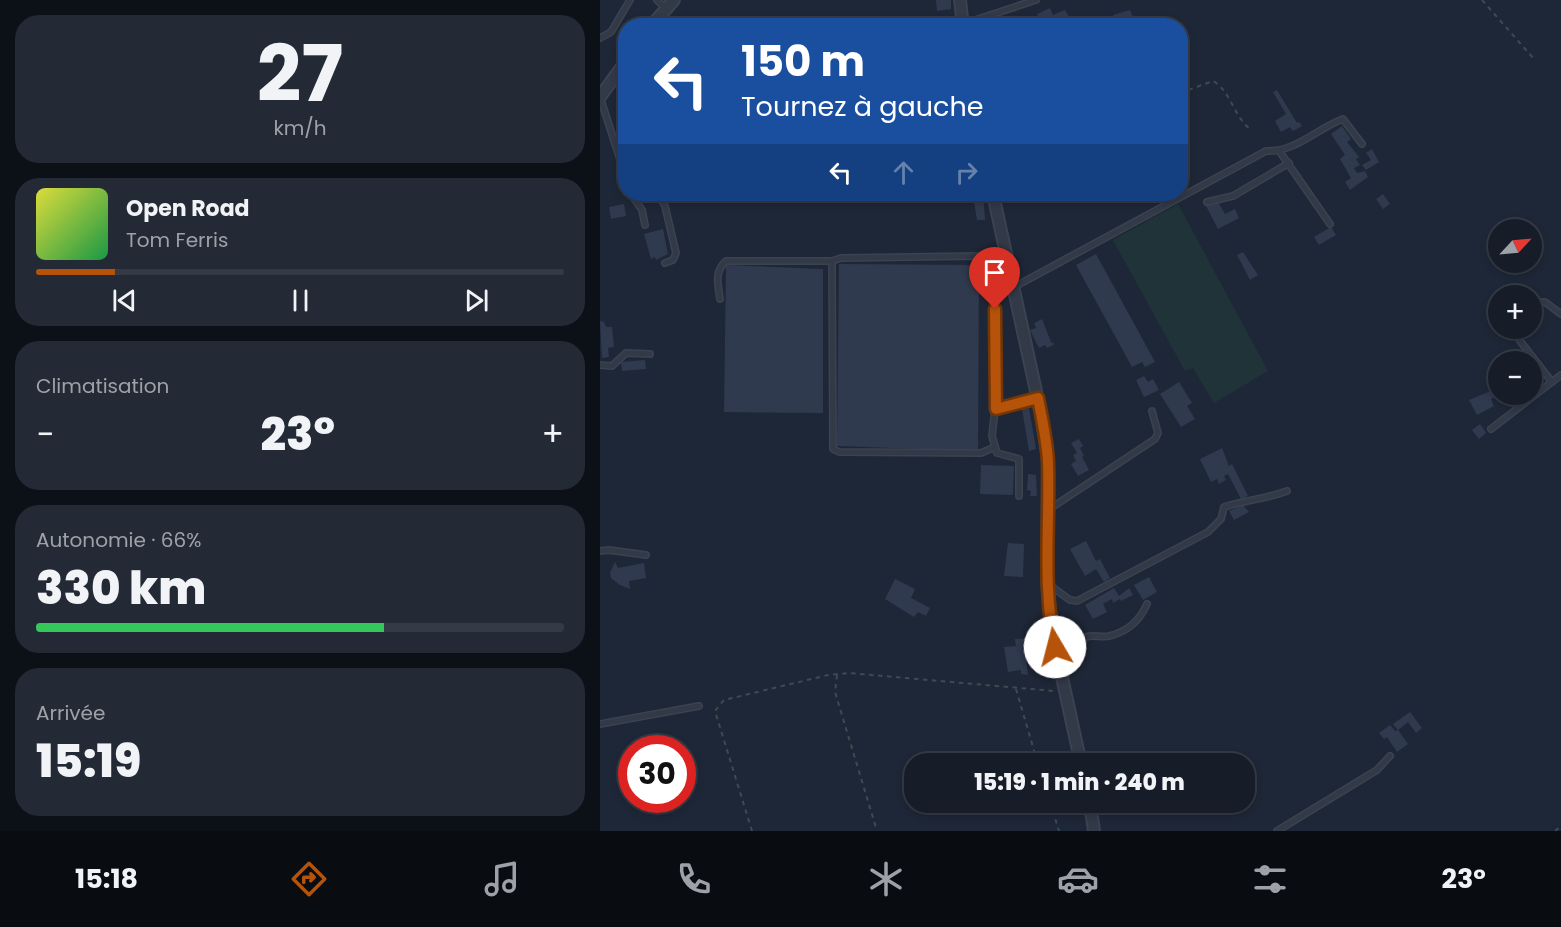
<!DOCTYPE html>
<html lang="fr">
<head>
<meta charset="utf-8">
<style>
  body { margin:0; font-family:Poppins,sans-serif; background:#232a35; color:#f1f3f6; height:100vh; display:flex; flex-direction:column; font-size:22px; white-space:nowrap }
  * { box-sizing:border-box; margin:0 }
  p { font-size:20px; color:#9ea2a8 }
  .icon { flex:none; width:33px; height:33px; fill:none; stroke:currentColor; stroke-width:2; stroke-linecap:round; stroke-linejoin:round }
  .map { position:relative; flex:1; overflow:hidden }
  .drawer { display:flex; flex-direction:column; gap:15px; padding:15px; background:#0c1017; width:600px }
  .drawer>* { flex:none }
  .hud { position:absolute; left:18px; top:18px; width:570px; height:183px; border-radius:24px; box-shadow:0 3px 9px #0003,0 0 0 2px #353b46; background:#1a4fa0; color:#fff; overflow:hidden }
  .needle { width:39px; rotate:64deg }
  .buttons { position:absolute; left:888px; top:219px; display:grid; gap:12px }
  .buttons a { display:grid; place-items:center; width:54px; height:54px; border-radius:50%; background:#161d29; box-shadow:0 3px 9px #0003,0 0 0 2px #353b46; font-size:30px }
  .speed { position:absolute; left:18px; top:735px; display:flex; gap:12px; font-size:30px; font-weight:700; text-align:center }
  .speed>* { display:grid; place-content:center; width:78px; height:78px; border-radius:50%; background:#161d29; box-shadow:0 3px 9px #0003,0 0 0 2px #353b46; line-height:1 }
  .speed .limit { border:9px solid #d22; background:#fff; color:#111 }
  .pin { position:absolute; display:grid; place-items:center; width:51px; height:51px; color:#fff; margin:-62px -26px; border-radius:50% 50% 50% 0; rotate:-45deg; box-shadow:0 0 6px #0007 }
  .pin .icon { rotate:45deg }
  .me { position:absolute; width:66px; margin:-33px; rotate:352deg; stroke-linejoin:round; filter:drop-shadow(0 0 4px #0008) }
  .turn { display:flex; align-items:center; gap:21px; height:126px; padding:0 24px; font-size:27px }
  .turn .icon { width:78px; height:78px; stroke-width:2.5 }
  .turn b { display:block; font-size:42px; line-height:51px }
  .lanes { display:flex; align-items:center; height:57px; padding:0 24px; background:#0003; justify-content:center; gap:30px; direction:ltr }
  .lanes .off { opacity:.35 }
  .big { font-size:45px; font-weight:800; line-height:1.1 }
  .drawer .widget { flex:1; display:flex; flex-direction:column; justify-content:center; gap:9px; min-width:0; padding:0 21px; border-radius:24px; background:#232a35 }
  .drawer .dial { align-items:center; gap:0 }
  .dial b { font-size:78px; line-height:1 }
  .song { display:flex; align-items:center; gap:18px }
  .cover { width:72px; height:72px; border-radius:9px; background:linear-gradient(135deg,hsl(60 70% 55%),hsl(140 70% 35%)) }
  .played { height:6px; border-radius:3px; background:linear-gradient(90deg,#b45309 15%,#353b46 15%) }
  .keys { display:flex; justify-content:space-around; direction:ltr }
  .heat { display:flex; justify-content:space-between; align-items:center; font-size:33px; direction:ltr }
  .charge { height:9px; border-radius:4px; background:linear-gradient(90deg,#34c759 66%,#353b46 0) }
  .trip { position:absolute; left:304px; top:753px; width:351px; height:60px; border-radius:24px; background:#161d29; box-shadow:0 3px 9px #0003,0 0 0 2px #353b46; font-weight:800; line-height:60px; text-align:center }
  .dock { display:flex; height:96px; justify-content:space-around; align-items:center; background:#090c10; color:#9ea2a8 }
  .dock .icon { width:42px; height:42px }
  .dock .current { color:#b45309 }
  .dock b { font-size:27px; color:#f1f3f6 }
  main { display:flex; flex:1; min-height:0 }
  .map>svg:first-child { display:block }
  .green { fill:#203338 }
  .building { fill:#303a4e }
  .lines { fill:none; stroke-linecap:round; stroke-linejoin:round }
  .lane-casing { stroke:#3b4251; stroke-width:8 }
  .street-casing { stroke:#3b4251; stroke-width:14 }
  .path { stroke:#394d50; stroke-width:2; stroke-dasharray:4.5 4.5; stroke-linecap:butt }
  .lane { stroke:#323947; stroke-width:5 }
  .street { stroke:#323947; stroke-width:10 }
  .route-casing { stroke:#753606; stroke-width:15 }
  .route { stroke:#b45309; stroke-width:10 }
</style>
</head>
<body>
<main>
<section class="drawer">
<div class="widget dial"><b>27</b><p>km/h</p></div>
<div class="widget">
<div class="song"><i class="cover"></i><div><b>Open Road</b><p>Tom Ferris</p></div></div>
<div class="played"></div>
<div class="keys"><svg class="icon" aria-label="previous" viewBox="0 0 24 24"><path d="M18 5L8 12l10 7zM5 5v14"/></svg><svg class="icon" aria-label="pause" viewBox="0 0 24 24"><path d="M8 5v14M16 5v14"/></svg><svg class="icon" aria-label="next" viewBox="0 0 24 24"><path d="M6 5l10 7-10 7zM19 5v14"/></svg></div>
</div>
<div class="widget"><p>Climatisation</p>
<div class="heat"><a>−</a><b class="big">23°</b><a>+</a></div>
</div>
<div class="widget"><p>Autonomie · 66%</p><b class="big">330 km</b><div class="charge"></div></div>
<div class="widget"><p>Arrivée</p><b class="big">15:19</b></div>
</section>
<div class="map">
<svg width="961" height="831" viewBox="0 0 961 831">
  <rect width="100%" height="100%" fill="#1e2737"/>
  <polygon class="green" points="578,204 668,371 614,403 593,368 585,371 513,240"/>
  <g class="building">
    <polygon points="336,0 351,0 351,9 337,11"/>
    <polygon points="450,8 453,15 465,10 472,22 464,26 447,26 444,19 440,21 437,14"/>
    <polygon points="530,10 533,17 516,23 513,15"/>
    <polygon points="677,90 697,123 699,122 702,126 693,131 690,127 681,132 675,121 686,114 673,92"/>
    <polygon points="742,126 751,139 747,142 759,157 756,159 760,165 754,168 757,173 765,171 768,177 750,190 745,182 751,178 740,159 745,155 731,134"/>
    <polygon points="772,149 779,162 766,170 762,165 771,160 766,153"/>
    <polygon points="383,194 385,220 377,220 373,196"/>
    <polygon points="783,194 790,204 783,209 776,199"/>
    <polygon points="617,200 625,214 635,209 639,218 618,229 606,206"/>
    <polygon points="24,204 26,216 11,219 9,207"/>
    <polygon points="731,227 736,235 719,245 714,237"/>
    <polygon points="63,229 68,254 56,260 55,257 51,259 44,234"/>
    <polygon points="643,252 658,275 650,280 637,255"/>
    <polygon points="496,254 555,362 545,367 542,362 532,367 476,265"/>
    <polygon points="239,264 379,265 378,451 237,446"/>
    <polygon points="126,265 223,269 223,413 124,412"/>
    <polygon points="442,319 451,342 455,344 447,348 445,345 439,348 430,330 436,328 434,323"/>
    <polygon points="0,321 4,322 6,327 12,327 14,347 8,348 9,357 2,358"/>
    <polygon points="45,360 46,369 22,371 21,362"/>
    <polygon points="544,376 548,382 553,379 559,390 544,397 536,380"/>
    <polygon points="579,382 592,403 587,406 595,419 581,427 560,394"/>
    <polygon points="898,388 898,395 891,399 894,406 877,415 869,400"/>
    <polygon points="906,394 929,394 930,396 912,405"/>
    <polygon points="429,408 436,449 429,451 422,409"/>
    <polygon points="880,424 886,433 879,439 872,430"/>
    <polygon points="479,439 483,446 480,448 484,456 482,457 489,470 478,476 471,464 476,461 473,455 477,453 471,443"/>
    <polygon points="622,448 629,466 632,464 648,496 641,499 628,474 624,476 626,480 619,484 617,479 611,482 600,459"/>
    <polygon points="381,465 414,466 413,495 380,494"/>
    <polygon points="428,474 436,475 437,496 430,496 431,491 427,490"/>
    <polygon points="643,505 649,512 634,520 629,511"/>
    <polygon points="486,541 496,561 500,559 510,578 504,582 496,569 485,576 470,549"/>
    <polygon points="408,543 424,544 423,577 404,576"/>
    <polygon points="15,562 18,568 44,563 46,578 29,581 30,589 20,585 11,578 10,573"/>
    <polygon points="549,577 557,592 543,600 534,585"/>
    <polygon points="295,579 315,589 311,598 330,608 326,616 318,612 314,617 285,599"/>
    <polygon points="514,588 519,596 529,588 533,595 521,601 520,599 513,603 512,599 503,604 507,612 493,619 485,605"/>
    <polygon points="442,628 444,635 428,638 430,652 425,652 428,675 421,674 421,670 408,672 404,647 416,646 415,639 428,638 427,630"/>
    <polygon points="810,712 822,728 816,733 808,722 798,730 808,744 797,752 787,737 784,739 779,733 790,725 795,731 798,730 793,724"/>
  </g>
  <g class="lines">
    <g class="lane-casing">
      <g id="lane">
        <polyline points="57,0 65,8"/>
        <polyline points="363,24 436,0"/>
        <polyline points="0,38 11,32 30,0"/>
        <polyline points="0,97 26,178"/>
        <polyline points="680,152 730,224"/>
        <polyline points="31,194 42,210 45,225"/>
        <polyline points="58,194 65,206 76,253 73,260 65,263"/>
        <polyline points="607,202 633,196 689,163"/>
        <path d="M414 287 666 151C696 152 716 129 743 119L762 144"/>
        <path d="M120 299C118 284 114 272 126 261H232"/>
        <polyline points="932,302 945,302 961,314"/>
        <polyline points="915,328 920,341 952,382"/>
        <polyline points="0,365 12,366 26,353 50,354"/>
        <polyline points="891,429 961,375"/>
        <polyline points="395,447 381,453 239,452 233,449 232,261 241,258 379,256 387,263 395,309 395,409"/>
        <polyline points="419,496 419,459 397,453 392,436 395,409 437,398"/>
        <polyline points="448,510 555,439 558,433 552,411"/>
        <polyline points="0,551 9,550 46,555"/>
        <path d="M448 584 470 600 477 601 608 532 621 519 624 507C645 500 666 499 687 491"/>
        <path d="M455 647C467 645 475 641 486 637 493 634 502 638 509 636 527 632 540 620 547 604"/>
        <polyline points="0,724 99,706"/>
        <polyline points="677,831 777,770 790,756"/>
      </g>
    </g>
    <g class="street-casing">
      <g id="street">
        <polyline points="360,0 363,26"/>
        <polyline points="51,26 74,0"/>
        <polyline points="0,97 26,61"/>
        <polyline points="393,194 441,414 448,459 447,583 453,636 481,764"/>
        <polyline points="490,802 494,831"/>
      </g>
    </g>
    <g class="path">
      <polyline points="882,0 934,59"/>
      <path d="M580 93 613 81C631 91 633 116 651 130"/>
      <polyline points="237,675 235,692 277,831"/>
      <polyline points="416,689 438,764"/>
      <polyline points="450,802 459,831"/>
      <polyline points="152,831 115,711 124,700 228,675 249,673 454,691"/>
      <polyline points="955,831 961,826"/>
    </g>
    <use href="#lane" class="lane"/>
    <use href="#street" class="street"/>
  </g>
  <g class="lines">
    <g class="route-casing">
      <path id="route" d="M395 309 396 409 438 398C442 419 447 441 448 462 450 524 442 586 455 647"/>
    </g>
    <use href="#route" class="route"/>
  </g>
</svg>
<div class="buttons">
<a><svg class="needle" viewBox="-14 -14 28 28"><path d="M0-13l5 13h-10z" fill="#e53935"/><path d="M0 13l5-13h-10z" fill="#9ea2a8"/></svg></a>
<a>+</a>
<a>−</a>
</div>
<div class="speed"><div class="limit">30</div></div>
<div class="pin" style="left:395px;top:309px;background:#d93025"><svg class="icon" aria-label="arrive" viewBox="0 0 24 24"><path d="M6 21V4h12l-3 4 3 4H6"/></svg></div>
<svg class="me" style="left:455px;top:647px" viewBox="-20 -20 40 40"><circle r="19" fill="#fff"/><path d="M0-13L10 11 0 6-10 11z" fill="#b45309"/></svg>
<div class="trip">15:19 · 1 min · 240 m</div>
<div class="hud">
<div class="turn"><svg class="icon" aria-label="left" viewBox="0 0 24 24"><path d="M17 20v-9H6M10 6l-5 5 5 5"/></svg><div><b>150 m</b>Tournez à gauche</div></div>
<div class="lanes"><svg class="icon" aria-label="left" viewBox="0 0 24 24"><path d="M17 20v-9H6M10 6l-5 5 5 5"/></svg><svg class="icon off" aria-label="ahead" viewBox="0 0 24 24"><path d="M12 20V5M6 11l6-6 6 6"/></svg><svg class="icon off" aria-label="right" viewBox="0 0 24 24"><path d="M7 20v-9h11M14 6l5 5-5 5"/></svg></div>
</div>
</div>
</main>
<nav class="dock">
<b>15:18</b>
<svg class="icon current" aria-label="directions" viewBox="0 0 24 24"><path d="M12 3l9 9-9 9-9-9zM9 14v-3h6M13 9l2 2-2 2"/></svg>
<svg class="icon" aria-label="music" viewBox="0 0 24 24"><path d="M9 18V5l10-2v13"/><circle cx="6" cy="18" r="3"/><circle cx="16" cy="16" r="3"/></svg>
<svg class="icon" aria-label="phone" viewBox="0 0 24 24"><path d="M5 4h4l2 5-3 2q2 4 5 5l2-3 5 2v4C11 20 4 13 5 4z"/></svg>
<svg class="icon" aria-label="climate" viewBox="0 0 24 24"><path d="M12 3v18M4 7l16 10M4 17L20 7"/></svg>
<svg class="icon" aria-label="car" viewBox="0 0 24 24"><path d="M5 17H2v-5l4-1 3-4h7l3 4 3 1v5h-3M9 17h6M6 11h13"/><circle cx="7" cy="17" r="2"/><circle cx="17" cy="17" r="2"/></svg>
<svg class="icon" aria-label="filters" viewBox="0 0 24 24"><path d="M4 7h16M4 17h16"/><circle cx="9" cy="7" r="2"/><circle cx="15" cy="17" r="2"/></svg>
<b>23°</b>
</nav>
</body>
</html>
